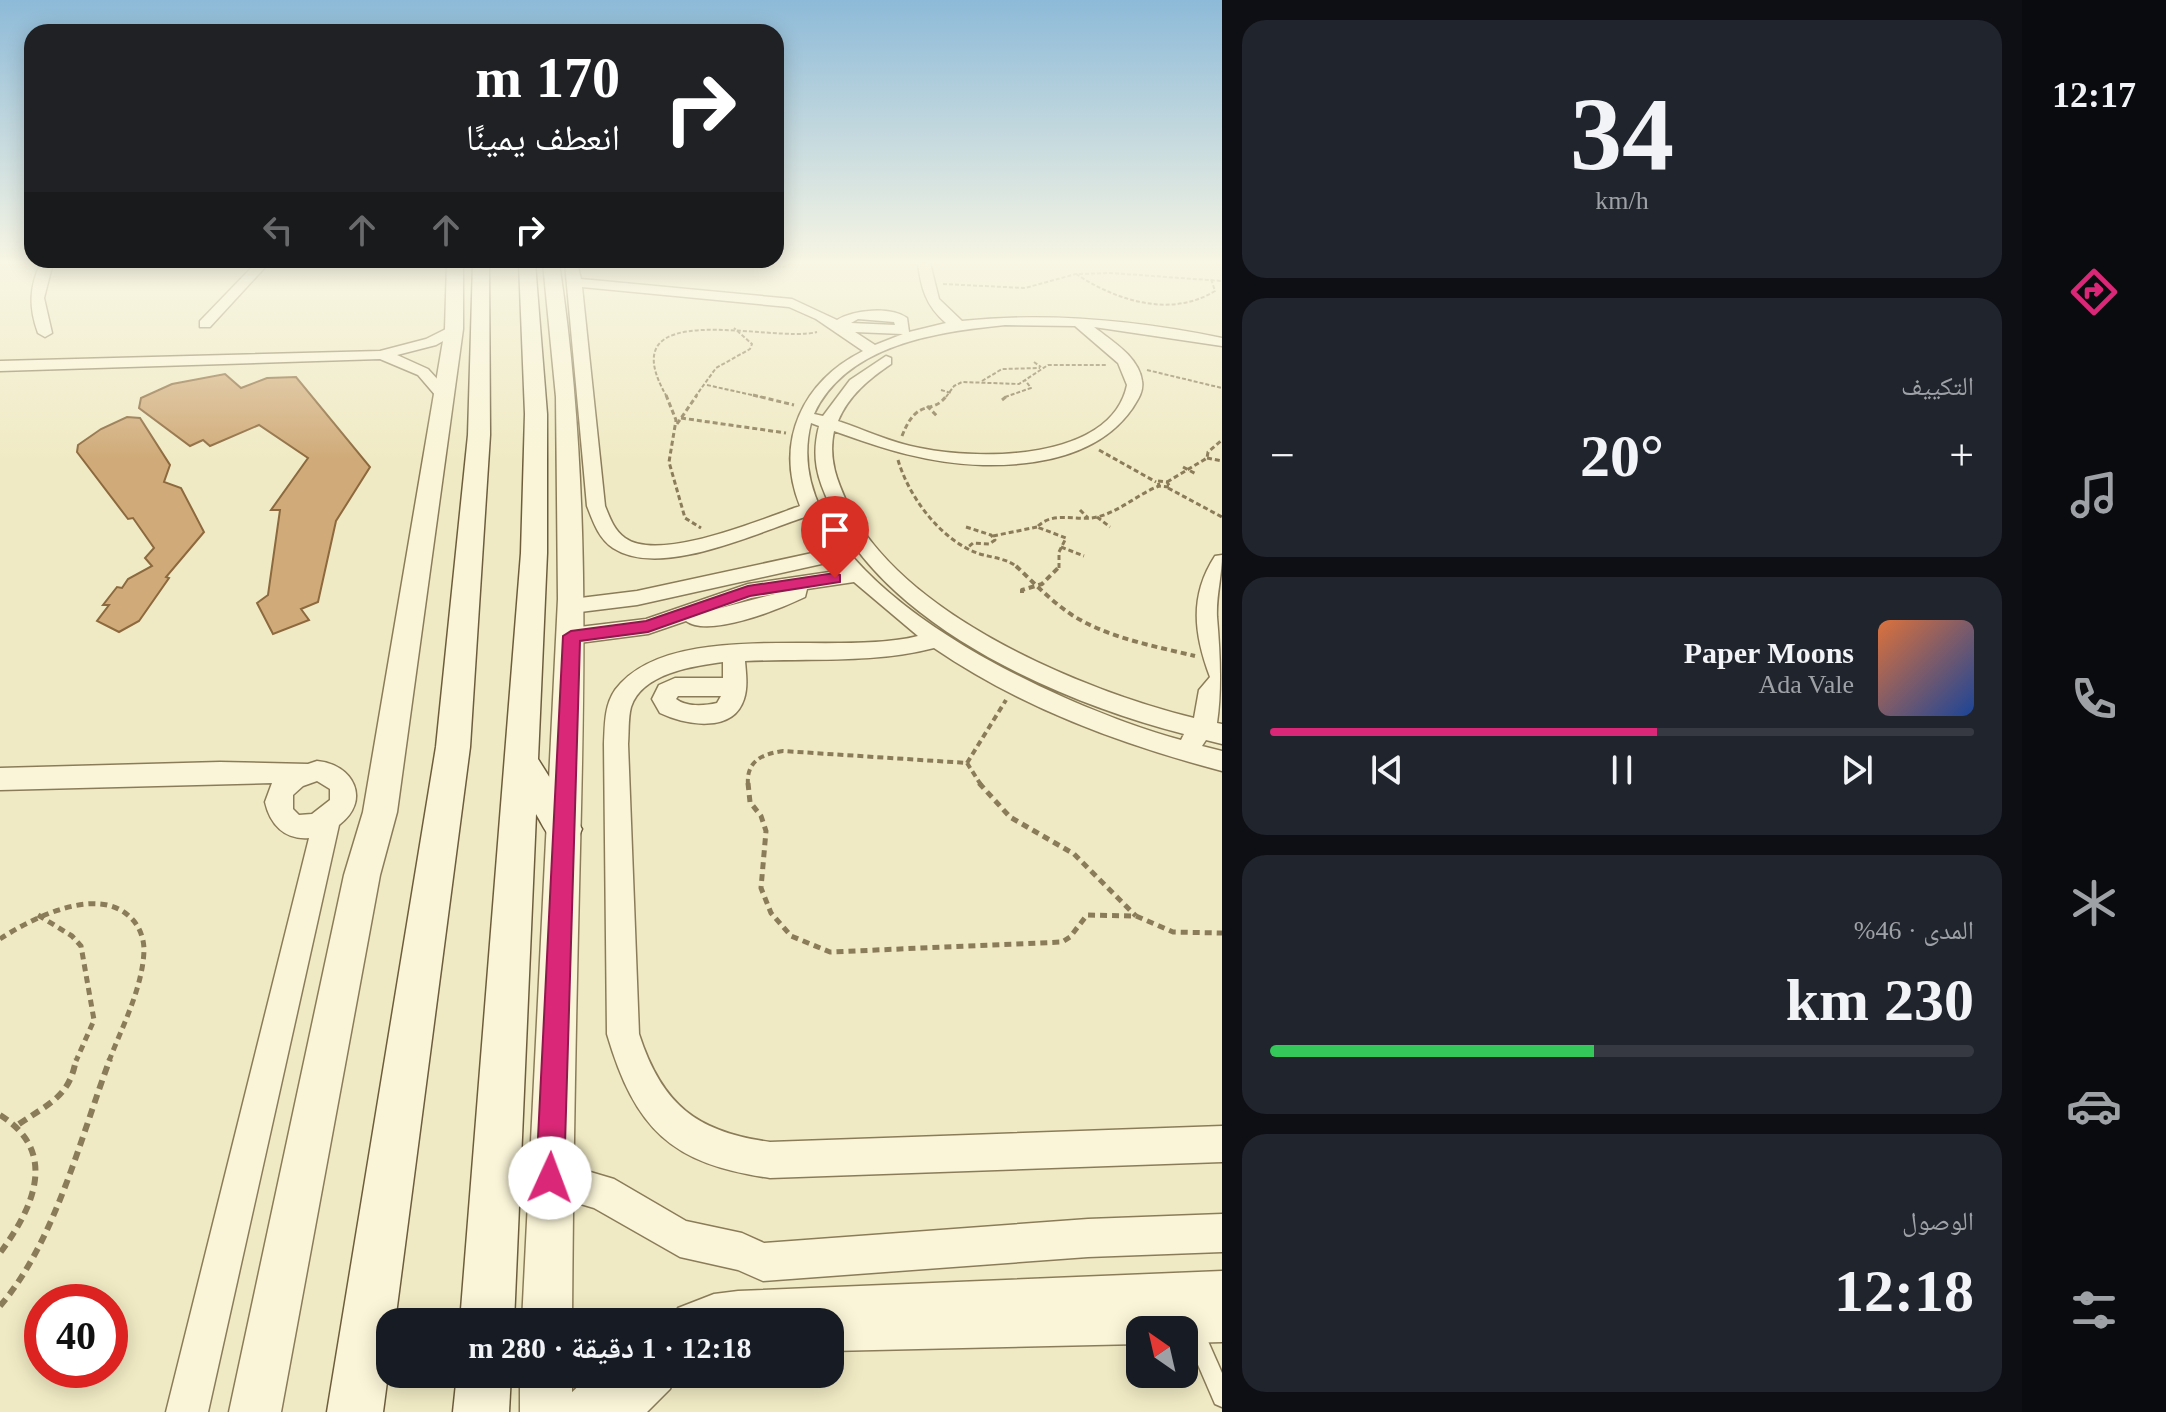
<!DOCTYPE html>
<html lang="ar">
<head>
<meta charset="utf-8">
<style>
  body { margin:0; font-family:"Times New Roman","Noto Naskh Arabic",serif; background:#20242c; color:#f1f3f6; direction:rtl; height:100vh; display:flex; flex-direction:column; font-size:30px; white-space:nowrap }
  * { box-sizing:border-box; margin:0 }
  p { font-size:26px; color:#9ea1a6 }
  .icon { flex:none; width:44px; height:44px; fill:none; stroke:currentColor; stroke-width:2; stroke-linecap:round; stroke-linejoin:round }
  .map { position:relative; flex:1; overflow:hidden; direction:ltr }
  .side { display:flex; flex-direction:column; gap:20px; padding:20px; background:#0d0f14; width:800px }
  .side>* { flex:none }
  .guide { position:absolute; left:24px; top:24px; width:760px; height:244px; border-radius:24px; box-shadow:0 4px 20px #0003; direction:rtl; background:#202124; color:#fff; overflow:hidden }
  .needle { width:52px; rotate:326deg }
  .controls { position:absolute; left:1126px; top:1316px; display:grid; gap:16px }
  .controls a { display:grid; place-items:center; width:72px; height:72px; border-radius:16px; background:#171b24; box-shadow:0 4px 20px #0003; font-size:40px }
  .speed { position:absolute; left:24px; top:1284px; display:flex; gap:16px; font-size:40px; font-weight:700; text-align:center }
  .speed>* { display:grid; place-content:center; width:104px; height:104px; border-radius:50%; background:#171b24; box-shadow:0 4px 20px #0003; line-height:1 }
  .speed .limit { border:12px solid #d22; background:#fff; color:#111 }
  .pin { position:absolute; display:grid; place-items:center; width:68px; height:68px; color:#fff; margin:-82px -34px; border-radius:50% 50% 50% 0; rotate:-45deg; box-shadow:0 0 8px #0007 }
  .pin .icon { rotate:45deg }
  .me { position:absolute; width:88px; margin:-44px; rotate:2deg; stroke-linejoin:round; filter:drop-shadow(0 0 6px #0008) }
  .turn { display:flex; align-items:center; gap:28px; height:168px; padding:0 32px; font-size:36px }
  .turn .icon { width:104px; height:104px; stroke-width:2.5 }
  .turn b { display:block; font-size:56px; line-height:68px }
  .lanes { display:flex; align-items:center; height:76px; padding:0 32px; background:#0003; justify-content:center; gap:40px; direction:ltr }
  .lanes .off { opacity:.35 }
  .big { font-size:60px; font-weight:700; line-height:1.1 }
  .side .widget { flex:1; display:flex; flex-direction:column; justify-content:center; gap:12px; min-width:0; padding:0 28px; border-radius:24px; background:#20242c }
  .side .dial { align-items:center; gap:0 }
  .dial b { font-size:104px; line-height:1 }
  .song { display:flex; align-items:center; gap:24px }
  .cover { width:96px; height:96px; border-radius:12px; background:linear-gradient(135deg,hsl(20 70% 55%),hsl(220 70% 35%)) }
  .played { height:8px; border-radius:4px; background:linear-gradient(90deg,#db2777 55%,#363941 55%) }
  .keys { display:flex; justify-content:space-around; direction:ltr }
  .heat { display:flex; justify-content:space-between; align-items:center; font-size:44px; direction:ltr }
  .charge { height:12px; border-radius:6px; background:linear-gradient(90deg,#34c759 46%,#363941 0) }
  .trip { position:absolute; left:376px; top:1308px; width:468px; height:80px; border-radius:24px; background:#171b24; box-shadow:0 4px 20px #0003; font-weight:700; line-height:80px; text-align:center; direction:rtl }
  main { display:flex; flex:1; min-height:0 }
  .tab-bar { display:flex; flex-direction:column; width:144px; justify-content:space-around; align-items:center; background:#090b0e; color:#9ea1a6 }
  .tab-bar .icon { width:56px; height:56px }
  .tab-bar .on { color:#db2777 }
  .tab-bar b { font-size:36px; color:#f1f3f6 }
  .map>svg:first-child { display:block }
  .building { fill:#d0aa78; stroke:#8c693e; stroke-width:2 }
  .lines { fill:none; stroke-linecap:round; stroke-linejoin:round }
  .service-casing { stroke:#8b7c59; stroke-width:3 }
  .minor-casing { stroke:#8b7c59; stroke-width:3 }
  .tertiary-casing { stroke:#8b7c59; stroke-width:3 }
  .secondary-casing { stroke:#6d5d3d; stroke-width:3 }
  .path-far4 { stroke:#8b7c59; stroke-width:2; stroke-dasharray:4 2; stroke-linecap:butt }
  .path-far3 { stroke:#8b7c59; stroke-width:3; stroke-dasharray:5 3; stroke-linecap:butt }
  .path-far2 { stroke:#8b7c59; stroke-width:4; stroke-dasharray:6 4; stroke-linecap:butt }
  .path-far1 { stroke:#8b7c59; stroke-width:5; stroke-dasharray:7 5; stroke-linecap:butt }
  .path { stroke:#8b7c59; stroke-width:6; stroke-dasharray:9 6; stroke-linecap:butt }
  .service { fill:#faf5d8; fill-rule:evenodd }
  .minor { fill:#faf5d8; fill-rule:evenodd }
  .tertiary { fill:#faf5d8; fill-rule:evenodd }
  .secondary { fill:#faf5d8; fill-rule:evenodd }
  .route { fill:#db2777; stroke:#8e194d; stroke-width:2 }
</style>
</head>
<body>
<main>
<nav class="tab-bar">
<b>12:17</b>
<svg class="icon on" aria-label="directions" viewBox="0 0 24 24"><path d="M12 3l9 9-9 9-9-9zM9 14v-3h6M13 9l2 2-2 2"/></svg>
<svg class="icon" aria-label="music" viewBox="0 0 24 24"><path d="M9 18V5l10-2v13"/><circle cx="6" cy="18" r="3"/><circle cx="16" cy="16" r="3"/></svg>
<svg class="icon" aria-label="phone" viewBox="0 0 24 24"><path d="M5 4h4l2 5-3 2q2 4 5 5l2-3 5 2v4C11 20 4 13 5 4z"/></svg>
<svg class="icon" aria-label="climate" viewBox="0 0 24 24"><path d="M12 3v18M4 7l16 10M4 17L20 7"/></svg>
<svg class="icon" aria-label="car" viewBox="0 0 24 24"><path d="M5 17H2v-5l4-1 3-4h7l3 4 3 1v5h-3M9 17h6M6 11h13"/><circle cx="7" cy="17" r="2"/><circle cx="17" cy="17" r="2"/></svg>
<svg class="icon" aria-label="filters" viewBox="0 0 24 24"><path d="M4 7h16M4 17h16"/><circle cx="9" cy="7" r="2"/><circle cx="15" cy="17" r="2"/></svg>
</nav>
<section class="side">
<div class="widget dial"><b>34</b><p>km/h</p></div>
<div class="widget"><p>التكييف</p>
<div class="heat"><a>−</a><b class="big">20°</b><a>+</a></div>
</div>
<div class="widget">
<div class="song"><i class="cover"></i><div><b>Paper Moons</b><p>Ada Vale</p></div></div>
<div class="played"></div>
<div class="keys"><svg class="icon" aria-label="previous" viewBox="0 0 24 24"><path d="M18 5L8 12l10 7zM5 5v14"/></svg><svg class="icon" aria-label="pause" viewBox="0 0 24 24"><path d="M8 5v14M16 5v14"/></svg><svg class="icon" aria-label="next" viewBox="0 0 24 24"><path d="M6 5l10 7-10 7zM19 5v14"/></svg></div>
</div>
<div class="widget"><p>المدى · 46%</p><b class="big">230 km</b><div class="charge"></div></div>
<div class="widget"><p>الوصول</p><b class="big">12:18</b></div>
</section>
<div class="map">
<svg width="1222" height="1412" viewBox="0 0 1222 1412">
  <rect width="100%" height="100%" fill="#f0eac4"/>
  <g class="building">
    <polygon points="225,374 241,388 267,378 296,377 370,467 336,521 318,602 301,609 309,620 273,634 257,603 268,595 280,510 271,510 308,458 259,425 210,446 203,440 190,446 139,408 141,398 172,384"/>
    <polygon points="127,417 140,418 170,465 164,482 181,488 204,532 166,577 169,578 139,621 119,632 97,621 109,605 103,605 117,587 122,588 128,579 152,566 145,558 154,548 133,518 128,519 77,452 78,445 101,429"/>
  </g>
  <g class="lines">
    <g class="service-casing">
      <polygon id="service" points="1193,1320 1200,1323 1222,1373 1222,1407 1215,1404 1183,1330 1186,1323"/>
    </g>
    <g class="minor-casing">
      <g id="minor">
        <path d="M41 263H53L44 298 52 333 45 337 38 333C29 308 29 287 41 263Z"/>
        <polygon points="256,263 269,263 210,327 200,327 200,321"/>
        <path d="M565 263H577L581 279 792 299 837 320C854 310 890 306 907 318L909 332 946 323C926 306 921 288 918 263H930L939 299 962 321C1050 312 1135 320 1222 338V346L1094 327C1112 341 1139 357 1142 381 1144 392 1137 401 1132 409 1099 456 1036 466 983 465 930 464 884 449 834 431 828 460 837 481 849 507 904 616 1081 690 1194 718L1199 690 1210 677C1194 634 1189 596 1215 556L1222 555C1222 576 1216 596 1217 617 1220 652 1222 689 1217 723L1222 724V744L1206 740 1202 746 1222 751V771C1120 744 1022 708 934 648 872 664 809 658 745 661 746 673 748 687 744 699 733 734 685 725 660 713L652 699 659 685 675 678H723V662C694 666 642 673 631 707 628 718 629 732 628 744L639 1034C662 1105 697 1132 770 1142L1222 1126V1162L770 1178C671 1164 635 1129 607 1034L604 744C605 726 604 706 615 690 670 617 836 657 918 636L854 582 807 589 805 597C780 609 709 638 686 621L648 634 571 644 563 641 560 636 563 631 571 628 646 619 748 584 843 570 835 561 637 605 572 613 564 611 561 606 564 601 572 599 637 591 826 550 805 517C756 533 660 579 613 548 598 538 593 521 587 506ZM582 287 789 307 816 319 863 351C803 381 774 441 800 506 762 519 659 563 625 538 614 530 610 518 605 506ZM858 319 894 322 895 325 851 323ZM1005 325 1075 326 1118 363 1127 385C1111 462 977 460 920 448 892 443 865 430 838 421 849 395 869 379 891 364V358L886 356 850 380 823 416 814 414C847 344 937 332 1005 325ZM855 332 903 334 875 345ZM811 423 819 426C811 457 817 479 831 507 888 628 1061 702 1184 734L1181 740C1063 708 771 580 811 423ZM775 594 717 609 751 598ZM678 696H721L717 703C704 706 686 707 676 699Z"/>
        <polygon points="454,325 461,329 459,332 436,345 397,355 428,369 450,393 442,398 436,396 418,375 380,359 0,371 0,361 380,351 426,339"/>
        <path d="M317 761C353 764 372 800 339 825L208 1412H166L309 838C284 840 270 824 265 802L272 783 0 790V768L220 762 308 764ZM317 781 330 789V800L312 814 299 815 293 809V795L303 786Z"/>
        <polygon points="550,1160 614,1179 686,1221 742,1233 764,1243 1088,1219 1222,1214 1222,1252 1088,1257 763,1281 738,1270 680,1257 594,1208 537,1191 532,1178 537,1165"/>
        <polygon points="1222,1271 1222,1342 1184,1343 1184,1330 1140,1330 1140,1344 830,1351 830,1322 672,1322 678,1308 714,1294 738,1291"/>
        <polygon points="591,1374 676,1374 670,1389 647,1412 561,1412 567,1397"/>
      </g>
    </g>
    <g class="tertiary-casing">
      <g id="tertiary">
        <polygon points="447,263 463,263 463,329 397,812 380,875 281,1412 229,1412 344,875 363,812 445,329"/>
        <path d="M543 263H559C589 458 585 653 580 849 576 1007 573 1164 572 1322H522L558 599 556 397Z"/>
        <rect x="520" y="1374" width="52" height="38"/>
      </g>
    </g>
    <g class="secondary-casing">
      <g id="secondary">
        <polygon points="473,263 489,263 490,435 470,747 395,1322 390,1322 390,1359 383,1412 327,1412 436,747 468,435"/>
        <path d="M519 263H535L547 414V553L538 759 582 829 577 840C551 849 548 834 536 814L514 1322H460L521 553 525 414Z"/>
        <polygon points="457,1374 511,1374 509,1412 453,1412"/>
      </g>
    </g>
    <g class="path-far4">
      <polyline points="729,263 783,267 792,263"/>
      <path d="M1076 274C1117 301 1171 318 1215 291L1211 279"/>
      <polyline points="943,284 1025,288 1076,274 1111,273 1222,281"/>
      <polyline points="1034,362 1041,367"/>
      <polyline points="1147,370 1222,388"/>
      <polyline points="982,381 1002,369 1040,368"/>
      <polyline points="707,385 761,397"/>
      <polyline points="941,390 951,393"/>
      <path d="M667 397C606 293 773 344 817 332"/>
      <polyline points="695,397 716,368 750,349 752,344 734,328"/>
      <polyline points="946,397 954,386 962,382 1019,384 1048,365 1106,365"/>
      <polyline points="1005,397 1031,388 1025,380"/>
    </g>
    <g class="path-far3">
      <polyline points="666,395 676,420 669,462 685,518 701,528"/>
      <polyline points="753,395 794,405"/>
      <polyline points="1002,400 1008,395"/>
      <polyline points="927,406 937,416"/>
      <polyline points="681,418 786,433"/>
      <polyline points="677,424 697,395"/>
      <path d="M902 436C918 395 932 417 947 395"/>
      <polyline points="1099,450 1156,482"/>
      <polyline points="1207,458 1222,461"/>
      <path d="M898 460C909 497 940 539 977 553 991 558 1008 558 1018 568"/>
      <polyline points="1183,467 1196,474"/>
      <polygon points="1158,481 1167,482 1170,487 1159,486"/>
      <polyline points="1167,482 1207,458 1208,452 1222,440"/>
      <polyline points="1168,488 1222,517"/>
      <polyline points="1080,510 1088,518"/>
      <polyline points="1097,517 1110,527"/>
      <polyline points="966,527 991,535 995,540 989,544 973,543 967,548"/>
      <polyline points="993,536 1037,527"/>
      <polyline points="1061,547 1084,556"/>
      <path d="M1059 568V552L1066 538 1037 527C1054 510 1076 522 1097 517 1119 512 1138 494 1159 486"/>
    </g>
    <g class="path-far2">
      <path d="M1016 566C1034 583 1051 601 1072 615 1108 638 1154 646 1195 656"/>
      <polyline points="1022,593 1022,590 1042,584 1060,566"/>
      <polyline points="967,763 981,785"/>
      <polyline points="967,763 1006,700"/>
      <path d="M748 785C746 761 762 754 783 751L967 763"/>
    </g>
    <g class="path-far1">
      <polyline points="748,783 750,802 761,816 766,831 761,888 771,913 791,936 830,952 1062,942 1070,937 1087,915 1136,916 1173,932 1222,933"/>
      <polyline points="979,783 1010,817 1074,854 1136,916"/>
      <polyline points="38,915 72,936 81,946 94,1020 76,1061"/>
      <path d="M0 939C32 918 97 885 130 917 139 925 144 938 144 950 143 987 122 1027 109 1061"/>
    </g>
    <g class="path">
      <path d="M0 1115C59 1152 34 1207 0 1253"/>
      <path d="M19 1124C48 1104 70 1097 76 1059"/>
      <path d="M0 1306C55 1242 80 1139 110 1059"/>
    </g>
    <use href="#service" class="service"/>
    <use href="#minor" class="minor"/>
    <use href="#tertiary" class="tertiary"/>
    <use href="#secondary" class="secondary"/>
  </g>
  <linearGradient id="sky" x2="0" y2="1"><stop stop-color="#8dbad8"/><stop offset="0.57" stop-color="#f8f6e4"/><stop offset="1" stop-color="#f8f6e4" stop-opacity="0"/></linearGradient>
  <rect width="1222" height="460" fill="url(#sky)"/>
  <polygon class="route" points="835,573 840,575 840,582 750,596 648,632 580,641 564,1178 559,1187 550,1192 540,1187 536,1178 563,636 571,631 646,621 748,586"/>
</svg>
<div class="controls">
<a><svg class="needle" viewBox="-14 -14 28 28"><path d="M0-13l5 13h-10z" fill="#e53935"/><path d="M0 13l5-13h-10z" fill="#9ea1a6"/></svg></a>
</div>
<div class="speed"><div class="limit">40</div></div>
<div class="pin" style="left:835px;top:578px;background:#d93025"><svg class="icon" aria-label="arrive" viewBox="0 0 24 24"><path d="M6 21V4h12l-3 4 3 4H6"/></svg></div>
<svg class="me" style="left:550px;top:1178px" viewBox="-20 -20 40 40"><circle r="19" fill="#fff"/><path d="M0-13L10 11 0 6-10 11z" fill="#db2777"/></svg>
<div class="trip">12:18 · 1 دقيقة · 280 m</div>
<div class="guide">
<div class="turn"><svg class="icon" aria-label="right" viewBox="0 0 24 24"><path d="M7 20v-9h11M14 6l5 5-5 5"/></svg><div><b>170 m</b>انعطف يمينًا</div></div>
<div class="lanes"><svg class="icon off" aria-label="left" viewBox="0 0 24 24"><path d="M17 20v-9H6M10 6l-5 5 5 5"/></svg><svg class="icon off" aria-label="ahead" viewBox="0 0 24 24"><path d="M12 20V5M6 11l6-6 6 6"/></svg><svg class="icon off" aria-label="ahead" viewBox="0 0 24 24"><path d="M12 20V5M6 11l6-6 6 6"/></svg><svg class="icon" aria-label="right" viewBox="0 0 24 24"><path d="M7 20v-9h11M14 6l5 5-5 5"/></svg></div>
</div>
</div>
</main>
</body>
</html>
